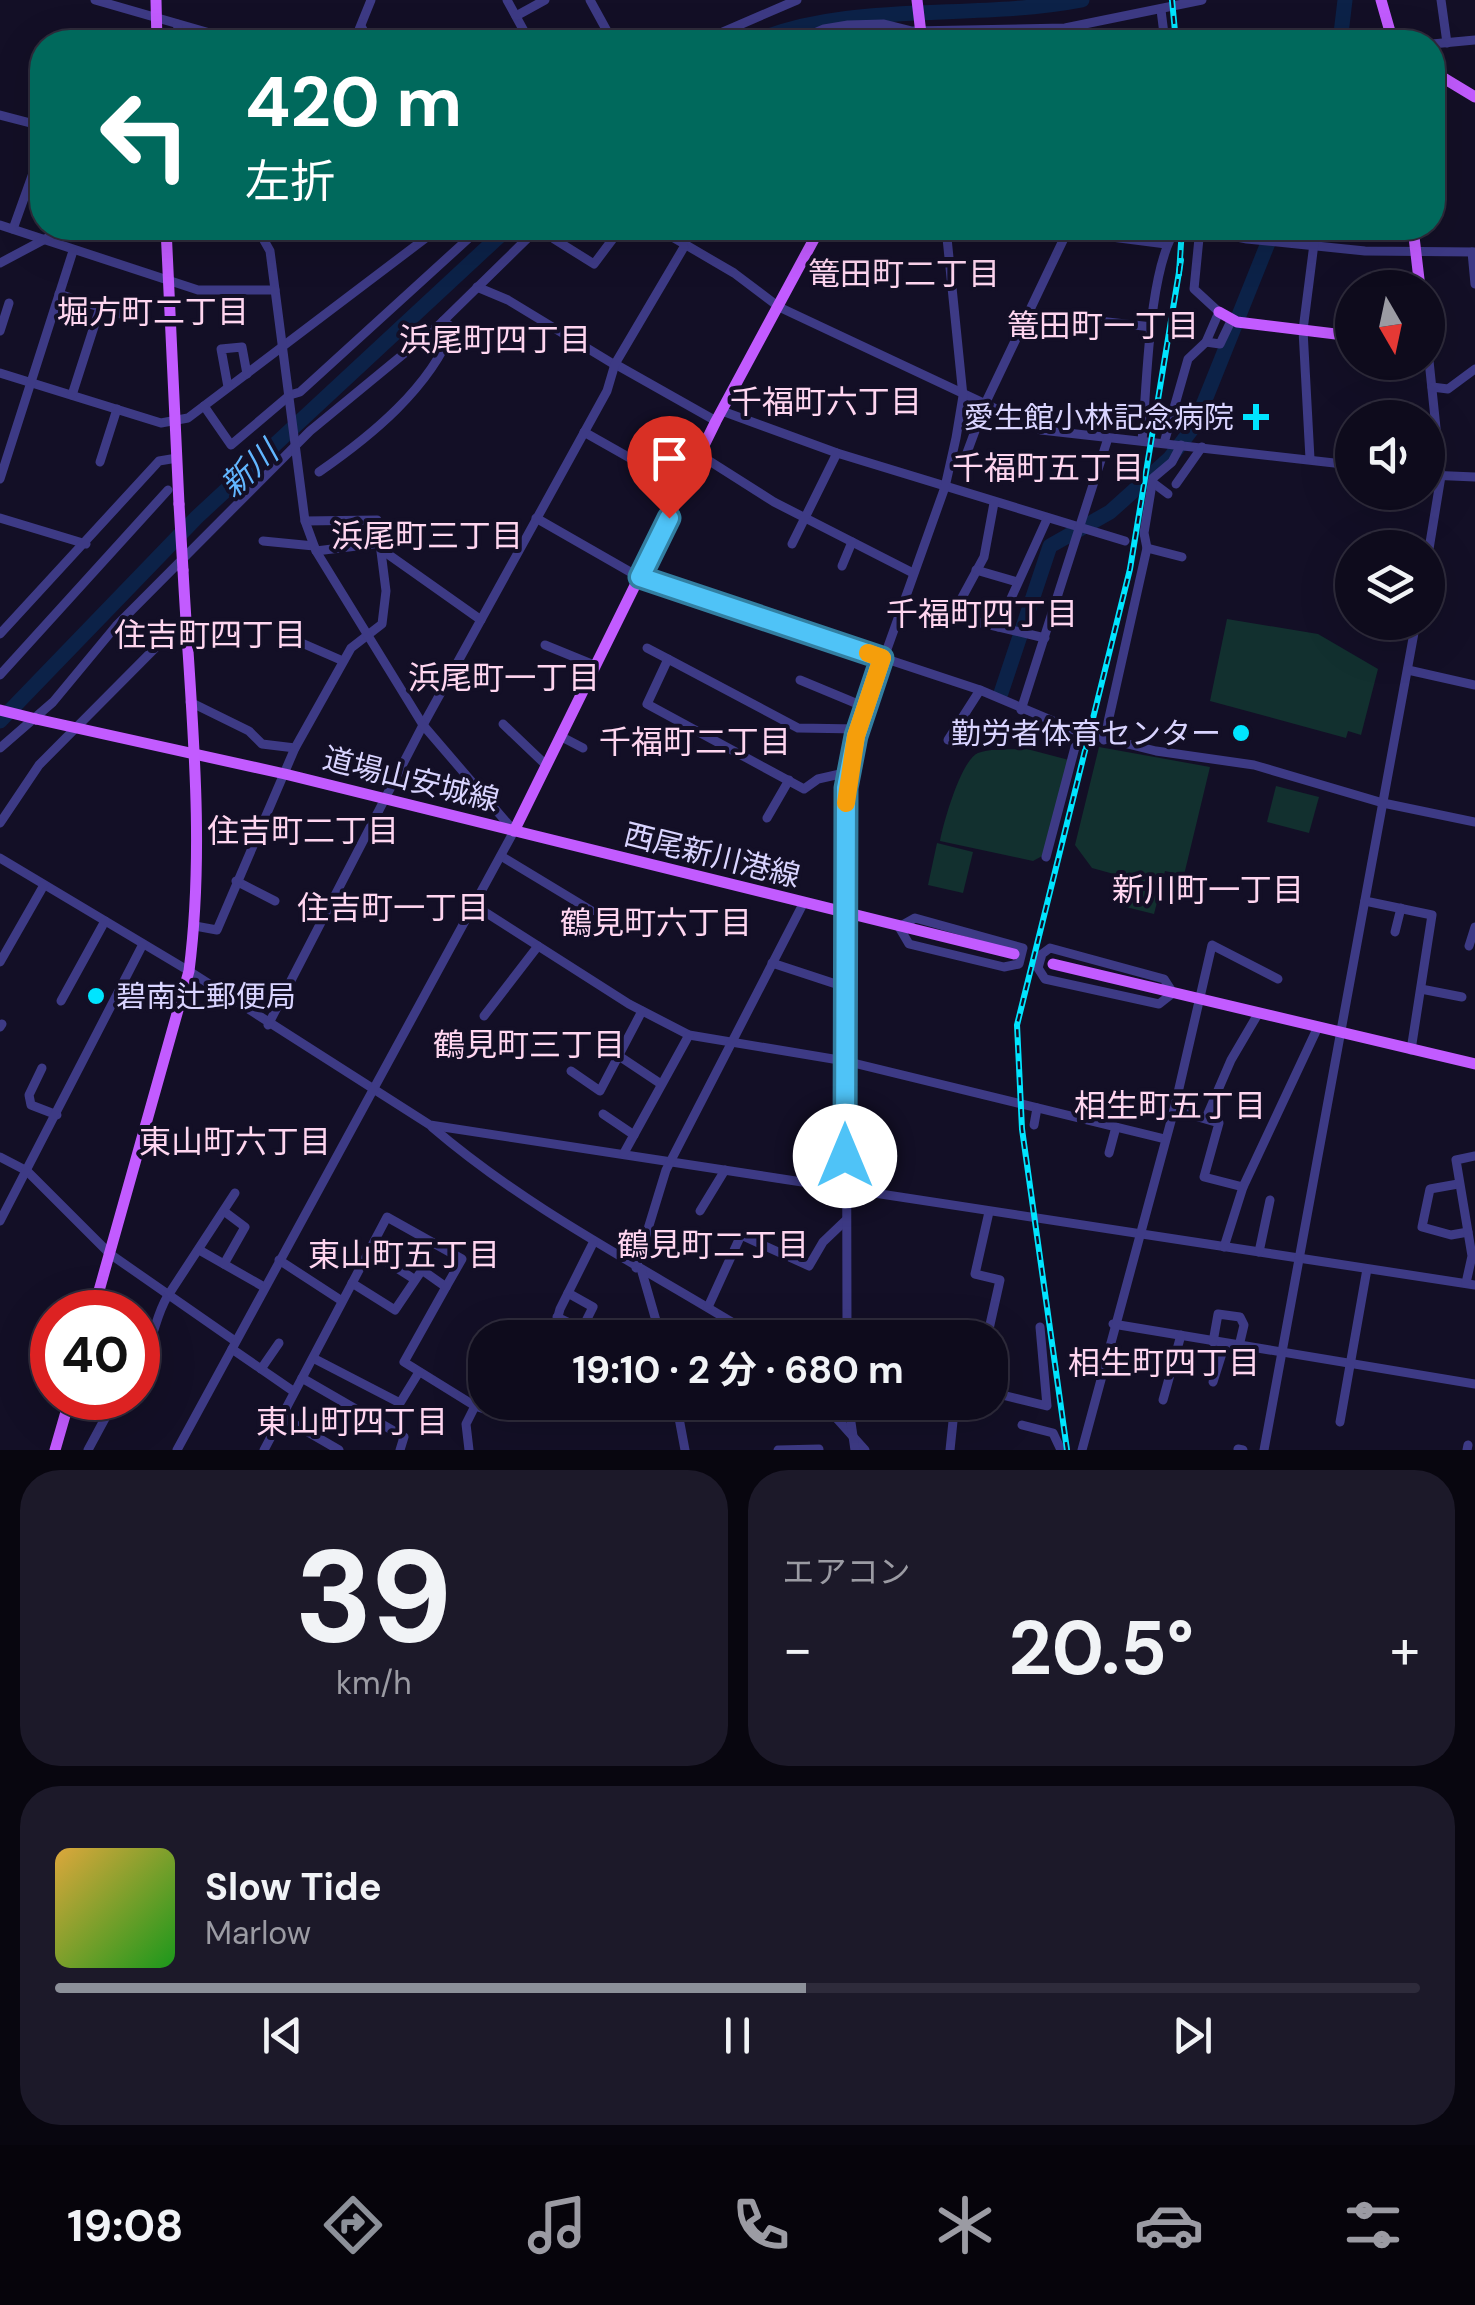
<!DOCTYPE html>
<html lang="ja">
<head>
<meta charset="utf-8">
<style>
  body { margin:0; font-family:"DM Sans","Noto Sans JP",sans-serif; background:#1c1929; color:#f1f3f6; height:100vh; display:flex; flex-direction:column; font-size:38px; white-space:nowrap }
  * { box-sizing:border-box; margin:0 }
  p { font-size:32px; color:#9b9ba3 }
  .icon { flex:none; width:55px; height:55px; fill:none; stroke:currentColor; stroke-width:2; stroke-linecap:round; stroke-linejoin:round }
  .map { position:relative; height:1450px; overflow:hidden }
  .side { display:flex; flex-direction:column; gap:20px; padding:20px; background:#08060f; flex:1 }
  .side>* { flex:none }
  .banner { position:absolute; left:30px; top:30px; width:1415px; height:210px; border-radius:40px; box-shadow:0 10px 40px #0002,0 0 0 2px #2e2b3b; background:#00695c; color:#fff; overflow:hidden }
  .needle { width:65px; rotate:171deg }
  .tools { position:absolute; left:1335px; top:270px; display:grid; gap:20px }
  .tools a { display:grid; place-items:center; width:110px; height:110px; border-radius:50%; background:#0e0b1c; box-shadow:0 10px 40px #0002,0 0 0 2px #2e2b3b; font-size:50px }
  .speed { position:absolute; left:30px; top:1290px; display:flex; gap:20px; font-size:50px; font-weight:700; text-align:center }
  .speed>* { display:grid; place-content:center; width:130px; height:130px; border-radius:50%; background:#0e0b1c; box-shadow:0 10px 40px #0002,0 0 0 2px #2e2b3b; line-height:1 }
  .speed .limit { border:15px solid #d22; background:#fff; color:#111 }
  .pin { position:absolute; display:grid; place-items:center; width:85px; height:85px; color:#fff; margin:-102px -42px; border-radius:50% 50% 50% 0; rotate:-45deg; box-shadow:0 0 10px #0007 }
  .pin .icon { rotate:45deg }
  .me { position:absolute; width:110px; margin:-55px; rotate:0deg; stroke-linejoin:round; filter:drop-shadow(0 0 8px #0008) }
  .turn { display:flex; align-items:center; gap:35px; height:210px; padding:0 50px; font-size:45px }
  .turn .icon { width:130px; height:130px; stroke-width:2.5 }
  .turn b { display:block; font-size:70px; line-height:85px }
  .big { font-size:75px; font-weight:700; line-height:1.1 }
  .side .widget { flex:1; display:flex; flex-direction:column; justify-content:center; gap:15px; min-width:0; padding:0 35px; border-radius:40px; background:#1c1929 }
  .side .dial { align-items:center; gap:0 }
  .dial b { font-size:130px; line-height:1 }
  .song { display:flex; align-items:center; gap:30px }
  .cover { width:120px; height:120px; border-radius:15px; background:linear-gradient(135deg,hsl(40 70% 55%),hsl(120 70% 35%)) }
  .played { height:10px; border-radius:5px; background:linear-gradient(90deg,#8c9099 55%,#2e2b3b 55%) }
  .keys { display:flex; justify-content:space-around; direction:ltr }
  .heat { display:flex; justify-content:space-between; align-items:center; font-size:55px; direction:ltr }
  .side .tiles { flex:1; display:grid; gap:20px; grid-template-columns:1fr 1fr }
  .widget:last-child { grid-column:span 2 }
  .trip { position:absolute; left:468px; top:1320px; width:540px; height:100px; border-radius:40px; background:#0e0b1c; box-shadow:0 10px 40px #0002,0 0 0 2px #2e2b3b; font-weight:700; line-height:100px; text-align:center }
  .dock { display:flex; height:160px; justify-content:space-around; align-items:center; background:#06040b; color:#9b9ba3 }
  .dock .icon { width:70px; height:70px }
  .dock .on { color:#8c9099 }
  .dock b { font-size:45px; color:#f1f3f6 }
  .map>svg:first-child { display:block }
  .park { fill:#12302f }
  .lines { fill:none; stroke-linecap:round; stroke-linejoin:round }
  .river { stroke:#0c2248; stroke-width:15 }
  .minor { stroke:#3d3a85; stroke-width:9 }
  .major { stroke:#c25bff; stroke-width:11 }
  .rail-casing { stroke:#00e5ff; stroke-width:6 }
  .rail { stroke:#130f26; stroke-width:2.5; stroke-dasharray:8; stroke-linecap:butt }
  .major-bridge { stroke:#c25bff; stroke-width:11 }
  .route-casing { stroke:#337fa1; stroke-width:25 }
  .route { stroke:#4fc3f7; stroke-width:18 }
  .slow { stroke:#f59e0b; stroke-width:18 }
  .poi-dot { fill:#00e5ff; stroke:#130f26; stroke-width:4 }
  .labels { text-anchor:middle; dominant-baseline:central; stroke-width:8; stroke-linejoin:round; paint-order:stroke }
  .poi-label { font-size:30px; fill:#d9d4ff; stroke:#130f26; text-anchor:end }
  .street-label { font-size:30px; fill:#d9d4ff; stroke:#130f26 }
  .neighbourhood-label { font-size:32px; fill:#ffd6f0; stroke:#130f26 }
  .water-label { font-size:32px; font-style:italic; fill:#62b6ff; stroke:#130f26 }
</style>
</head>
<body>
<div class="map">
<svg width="1475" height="1450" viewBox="0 0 1475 1450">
  <rect width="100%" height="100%" fill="#130f26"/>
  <g class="park">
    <polygon points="1227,619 1318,634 1378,669 1361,735 1348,731 1346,738 1210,701"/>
    <polygon points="1099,747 1210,767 1184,875 1165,871 1154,914 1114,904 1121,876 1092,868 1075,845"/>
    <path d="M1027 749 1069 760 1044 855 1033 861 940 841C943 824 961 760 978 753 991 748 1013 750 1027 749Z"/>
    <polygon points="1276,786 1319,797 1309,833 1267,822"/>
    <polygon points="937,843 973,852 963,893 928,885"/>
  </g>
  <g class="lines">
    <g class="river">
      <path d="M753 42C849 0 974 21 1082 0"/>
      <polyline points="1340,42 1345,0"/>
      <polyline points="1001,693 1050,546 1110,512 1170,458 1195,425 1274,228"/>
      <polyline points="0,721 197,517 508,228"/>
    </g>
    <g class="minor">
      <polyline points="95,0 241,42"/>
      <polyline points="507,0 530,42"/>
      <polyline points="590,0 613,42"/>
      <polyline points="1441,0 1447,43"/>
      <polyline points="1161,10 1165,42"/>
      <polyline points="516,16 545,0"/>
      <polyline points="177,24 182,42"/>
      <polyline points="362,28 370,42"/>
      <polyline points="354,42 371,0"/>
      <polyline points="504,42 524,32"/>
      <polyline points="711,42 723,32 797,0"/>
      <polyline points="794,42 824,29 848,25 884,24 912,31 1065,28 1202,0"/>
      <polyline points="1432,44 1475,40"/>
      <polyline points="0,115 42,126"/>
      <polyline points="0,225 198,290 275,290"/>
      <polyline points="557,228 554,239 594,264 621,228"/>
      <polyline points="657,228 734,273 779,307 1041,430 1352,465"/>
      <polyline points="1042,228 1166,244"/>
      <polyline points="1191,228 1247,239 1365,251 1475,252"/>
      <polyline points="13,229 42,148"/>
      <polyline points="1472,252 1475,284"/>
      <polyline points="0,263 66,228"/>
      <polyline points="477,287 508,300 615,365"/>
      <polyline points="59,294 130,317"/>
      <polyline points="1026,319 1072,318 1152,327"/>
      <polyline points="0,331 9,303"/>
      <polyline points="1206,342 1220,344 1231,321"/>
      <polyline points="1428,351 1441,476 1428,555"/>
      <polyline points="615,364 716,421"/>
      <polyline points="0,373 161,423 188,418 439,228"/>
      <polyline points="228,387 221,349 242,347 247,374"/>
      <polyline points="1432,387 1448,389 1475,369"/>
      <polyline points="72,395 100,308"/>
      <polyline points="204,406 231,445 290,395 300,392 480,228"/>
      <polyline points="722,411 837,453 1125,541"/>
      <polyline points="584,432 683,488"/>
      <path d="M1142 441C1147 388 1148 270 1176 229L1190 228"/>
      <polyline points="1164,443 1188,359 1206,342 1219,312 1194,289 1200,228"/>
      <polyline points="700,455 774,502 913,573"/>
      <polyline points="965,458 985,404 1067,232"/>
      <polyline points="1310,459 1303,330 1316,228"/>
      <polyline points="100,462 117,409"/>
      <path d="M319 472C371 436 430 388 453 328L443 321"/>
      <polyline points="1428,475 1475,477"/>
      <polyline points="0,479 73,251"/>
      <polyline points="1152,482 1168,494"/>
      <polyline points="1176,484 1202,447"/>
      <polyline points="994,503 984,557 952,616 1045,638"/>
      <polyline points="0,518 86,544"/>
      <polyline points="536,518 639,577 980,690 1079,732 1156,751 1254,765 1383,803 1475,822"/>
      <polyline points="263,541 314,546"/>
      <polyline points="792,544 837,453"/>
      <polyline points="1147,548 1144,533 1153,478 1172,462 1181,445"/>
      <polyline points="382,550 481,620"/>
      <polyline points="316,551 381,543"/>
      <polyline points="842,566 852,542"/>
      <polyline points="976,570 1017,582"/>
      <polyline points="998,627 1047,519"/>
      <polyline points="0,634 159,461 177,458"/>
      <polyline points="288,637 343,661"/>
      <polyline points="545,645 594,665"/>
      <polyline points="647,648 668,659"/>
      <polyline points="1408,670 1475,685"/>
      <polyline points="0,675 168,490"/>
      <polyline points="800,680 865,707"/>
      <polyline points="190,702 249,731 262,744 295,748"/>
      <polyline points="1021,710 1108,438"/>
      <polyline points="503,724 546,765"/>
      <polyline points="560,736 583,748"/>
      <polyline points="948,740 980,690"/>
      <polyline points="1104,740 1147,548 1182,557"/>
      <polyline points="0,748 53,702 116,626 310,431 440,324 538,228"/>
      <polyline points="849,772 818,779 804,789 647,704 668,659 798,728 858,729"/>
      <polyline points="767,818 789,780"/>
      <polyline points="0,823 39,765 185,618"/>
      <polyline points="501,856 592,911"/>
      <polyline points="1046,857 1079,732"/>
      <polyline points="0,858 189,971 430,1125 1475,1285"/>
      <polyline points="236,881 275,901"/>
      <polyline points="1365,901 1432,915 1411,1050"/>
      <polyline points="474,905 629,1004 689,1035 845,1061 1165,1139"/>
      <polygon points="915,918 1023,948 1019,964 1004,967 909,944 899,927"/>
      <polyline points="195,926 217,930 295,748 351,648 382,624 386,591 377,520 305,521"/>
      <polyline points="1395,932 1401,908"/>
      <polyline points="1469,946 1475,927"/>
      <polygon points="1050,948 1164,979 1173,993 1159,1004 1045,979 1038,968 1042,954"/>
      <polyline points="0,962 44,885"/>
      <polyline points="772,963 845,987"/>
      <polyline points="1421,989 1462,997"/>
      <polyline points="61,1001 105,921"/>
      <polyline points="484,1016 538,946"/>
      <polyline points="268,1025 423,725 607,391 615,364 684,247"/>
      <polyline points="0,1027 2,1024"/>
      <polyline points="619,1056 661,1084"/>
      <polyline points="42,1068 29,1095 31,1105 57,1115"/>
      <polyline points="571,1071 600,1091 642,1011"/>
      <polyline points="1174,1110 1219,1123 1204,1177 1243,1187 1317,1029"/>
      <polyline points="603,1114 634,1135"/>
      <polyline points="1206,1118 1231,1060 1258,1014"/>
      <polyline points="1034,1125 1037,1108"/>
      <path d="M432 1127C531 1212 647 1269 758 1338"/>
      <polyline points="624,1153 689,1035"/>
      <polyline points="1109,1153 1116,1127"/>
      <polyline points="0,1157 27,1171 110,1254 235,1341"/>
      <polyline points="1458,1184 1430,1189 1422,1227 1451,1235 1468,1232"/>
      <polyline points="700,1211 725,1170"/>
      <polyline points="0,1221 143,944"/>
      <polyline points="1224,1247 1243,1187"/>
      <polyline points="201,1251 264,1287"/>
      <polyline points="370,1251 414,1279"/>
      <polyline points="1259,1252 1270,1200"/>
      <polyline points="279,1260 342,1301"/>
      <polyline points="224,1264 245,1227 225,1212"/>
      <polyline points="636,1268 666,1170 803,904"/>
      <polyline points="642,1272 661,1338"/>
      <polyline points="352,1283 395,1310 422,1270 446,1287 404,1362 475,1406"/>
      <polyline points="1466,1283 1472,1256 1456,1160 1475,1156"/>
      <polyline points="708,1307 741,1235 809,1266 823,1242 845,1221"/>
      <polyline points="557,1317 582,1329 593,1307 568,1293"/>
      <polyline points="1113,1324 1475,1384"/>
      <polyline points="661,1336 746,1332"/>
      <polyline points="552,1338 560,1309 593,1243"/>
      <polyline points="847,1338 846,788 856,736 945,487 956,438 963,396 946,228"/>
      <polyline points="987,1338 1000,1280 975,1274 989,1212"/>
      <polyline points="1213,1342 1218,1314 1240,1317 1244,1325 1239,1346"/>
      <polyline points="232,1349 293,1391"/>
      <polyline points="1071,1355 1103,1362"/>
      <polyline points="313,1358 400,1403 419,1372"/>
      <path d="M138 1362C155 1341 154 1319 167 1297L235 1193"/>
      <polyline points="261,1369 279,1343"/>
      <polyline points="302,1378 404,1437 400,1450"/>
      <polyline points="1213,1382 1225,1344"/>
      <polyline points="990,1392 1047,1406 1040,1327"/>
      <polyline points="1163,1400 1181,1335"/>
      <polyline points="552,1402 568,1407 591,1402"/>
      <polyline points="676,1402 685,1450"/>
      <polyline points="822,1402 865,1450"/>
      <polyline points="848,1402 855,1450"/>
      <polyline points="282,1417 339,1450"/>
      <polyline points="1340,1422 1367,1269"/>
      <polyline points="1022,1425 1053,1433 1061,1450"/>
      <polyline points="1238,1449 1243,1450"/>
      <polyline points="88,1450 116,1398"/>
      <polyline points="177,1450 514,831 423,725 316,551 305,521 270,251 257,228"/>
      <polyline points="264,1450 387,1217 462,1259 446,1287"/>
      <polyline points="469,1450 466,1424 475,1406 503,1415 544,1402"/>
      <polyline points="778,1450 819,1449"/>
      <polyline points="950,1450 955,1402"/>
      <polyline points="1082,1450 1174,1110 1212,945 1278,979"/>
      <polyline points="1264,1450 1416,622"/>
      <polyline points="1467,1450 1468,1445"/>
    </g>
    <g class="major">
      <polyline points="156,0 157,42"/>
      <polyline points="917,0 922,42"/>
      <polyline points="1381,0 1393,42"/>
      <polyline points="1432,71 1475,97"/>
      <polyline points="166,228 179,504"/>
      <polyline points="1413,228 1420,288"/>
      <polyline points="1219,312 1237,322 1352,336"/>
      <polyline points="36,719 285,774 1014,954"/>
      <polyline points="514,831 716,421 820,228"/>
      <polyline points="1053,964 1475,1064"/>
      <path d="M93 1312 189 971C206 839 190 703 183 570"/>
      <polyline points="55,1450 70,1398"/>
    </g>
    <g class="rail-casing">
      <g id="rail">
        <polyline points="1172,0 1176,42"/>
        <polyline points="1179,274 1182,228"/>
        <polyline points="1067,1450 1022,1129 1017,1025 1130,569 1181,260"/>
      </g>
    </g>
    <use href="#rail" class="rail"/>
    <g class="major-bridge">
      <polyline points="179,504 183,570"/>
      <polyline points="0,710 36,719"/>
    </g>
  </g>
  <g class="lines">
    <g class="route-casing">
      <polyline id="route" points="669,518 640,577 882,658 856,736 846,788 845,1156"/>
    </g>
    <use href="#route" class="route"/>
    <polyline class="slow" points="846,803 856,736 882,658 868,653"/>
  </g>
  <g class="poi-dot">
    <path d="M1251 402h10v10h10v10h-10v10h-10v-10h-10v-10h10z"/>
    <circle cx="1241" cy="733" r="10"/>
    <circle cx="96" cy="996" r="10"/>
  </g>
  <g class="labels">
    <g class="poi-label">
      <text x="1234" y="417">愛生館小林記念病院</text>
      <text x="1221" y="733">勤労者体育センター</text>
      <text x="116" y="996" text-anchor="start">碧南辻郵便局</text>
    </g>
    <g class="street-label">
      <text transform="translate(411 779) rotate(14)">道場山安城線</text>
      <text transform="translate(712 855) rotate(14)">西尾新川港線</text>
    </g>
    <g class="neighbourhood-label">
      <text x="904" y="274">篭田町二丁目</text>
      <text x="153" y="312">堀方町二丁目</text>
      <text x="1103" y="326">篭田町一丁目</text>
      <text x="495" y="340">浜尾町四丁目</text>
      <text x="826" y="402">千福町六丁目</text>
      <text x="1048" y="468">千福町五丁目</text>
      <text x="427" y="536">浜尾町三丁目</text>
      <text x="982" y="614">千福町四丁目</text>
      <text x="210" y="635">住吉町四丁目</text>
      <text x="504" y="678">浜尾町一丁目</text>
      <text x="695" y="742">千福町二丁目</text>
      <text x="303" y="831">住吉町二丁目</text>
      <text x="1208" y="890">新川町一丁目</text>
      <text x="393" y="908">住吉町一丁目</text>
      <text x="656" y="923">鶴見町六丁目</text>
      <text x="529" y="1045">鶴見町三丁目</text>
      <text x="1170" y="1106">相生町五丁目</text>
      <text x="235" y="1142">東山町六丁目</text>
      <text x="713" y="1245">鶴見町二丁目</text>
      <text x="404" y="1255">東山町五丁目</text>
      <text x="1164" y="1363">相生町四丁目</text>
      <text x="352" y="1422">東山町四丁目</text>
    </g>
    <g class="water-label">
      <text transform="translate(249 469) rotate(-43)">新川</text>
    </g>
  </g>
</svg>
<div class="tools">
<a><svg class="needle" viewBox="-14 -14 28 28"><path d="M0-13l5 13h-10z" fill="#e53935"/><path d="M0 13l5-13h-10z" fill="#9b9ba3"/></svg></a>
<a><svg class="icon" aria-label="sound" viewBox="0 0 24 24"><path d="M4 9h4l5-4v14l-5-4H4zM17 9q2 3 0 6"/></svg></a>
<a><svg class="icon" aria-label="layers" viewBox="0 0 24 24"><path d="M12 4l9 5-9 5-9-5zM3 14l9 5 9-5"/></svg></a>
</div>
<div class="speed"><div class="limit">40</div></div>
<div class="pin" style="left:669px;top:518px;background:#d93025"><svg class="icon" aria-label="arrive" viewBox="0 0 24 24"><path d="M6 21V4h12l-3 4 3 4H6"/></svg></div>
<svg class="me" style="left:845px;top:1156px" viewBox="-20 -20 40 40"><circle r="19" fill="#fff"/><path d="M0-13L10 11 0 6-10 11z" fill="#4fc3f7"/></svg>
<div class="trip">19:10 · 2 分 · 680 m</div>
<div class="banner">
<div class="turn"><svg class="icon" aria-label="left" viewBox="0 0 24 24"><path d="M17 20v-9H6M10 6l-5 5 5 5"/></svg><div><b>420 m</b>左折</div></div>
</div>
</div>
<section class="side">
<div class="tiles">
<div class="widget dial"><b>39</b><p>km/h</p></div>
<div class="widget"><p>エアコン</p>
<div class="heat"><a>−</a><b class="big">20.5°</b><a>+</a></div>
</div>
<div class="widget">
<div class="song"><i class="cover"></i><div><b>Slow Tide</b><p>Marlow</p></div></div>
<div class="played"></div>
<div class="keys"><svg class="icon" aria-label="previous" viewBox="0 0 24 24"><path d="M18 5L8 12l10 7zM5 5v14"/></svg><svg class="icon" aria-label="pause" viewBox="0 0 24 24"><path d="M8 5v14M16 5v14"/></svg><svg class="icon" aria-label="next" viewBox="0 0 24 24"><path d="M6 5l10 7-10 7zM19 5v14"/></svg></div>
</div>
</div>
</section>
<nav class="dock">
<b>19:08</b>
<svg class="icon on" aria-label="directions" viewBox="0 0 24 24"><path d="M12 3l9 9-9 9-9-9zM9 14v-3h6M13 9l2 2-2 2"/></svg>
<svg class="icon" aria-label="music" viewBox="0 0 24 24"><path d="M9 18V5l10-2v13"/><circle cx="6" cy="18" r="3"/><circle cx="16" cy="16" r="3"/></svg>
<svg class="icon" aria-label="phone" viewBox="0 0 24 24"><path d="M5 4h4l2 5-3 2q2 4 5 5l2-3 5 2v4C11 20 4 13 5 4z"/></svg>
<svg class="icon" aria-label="climate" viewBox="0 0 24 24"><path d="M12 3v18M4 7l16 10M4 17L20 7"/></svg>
<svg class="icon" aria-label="car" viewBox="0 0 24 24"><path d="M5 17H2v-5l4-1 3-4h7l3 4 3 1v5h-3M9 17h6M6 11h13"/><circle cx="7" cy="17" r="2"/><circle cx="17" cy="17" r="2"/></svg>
<svg class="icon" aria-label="filters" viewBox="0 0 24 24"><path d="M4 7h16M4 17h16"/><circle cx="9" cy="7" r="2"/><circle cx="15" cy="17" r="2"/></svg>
</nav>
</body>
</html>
